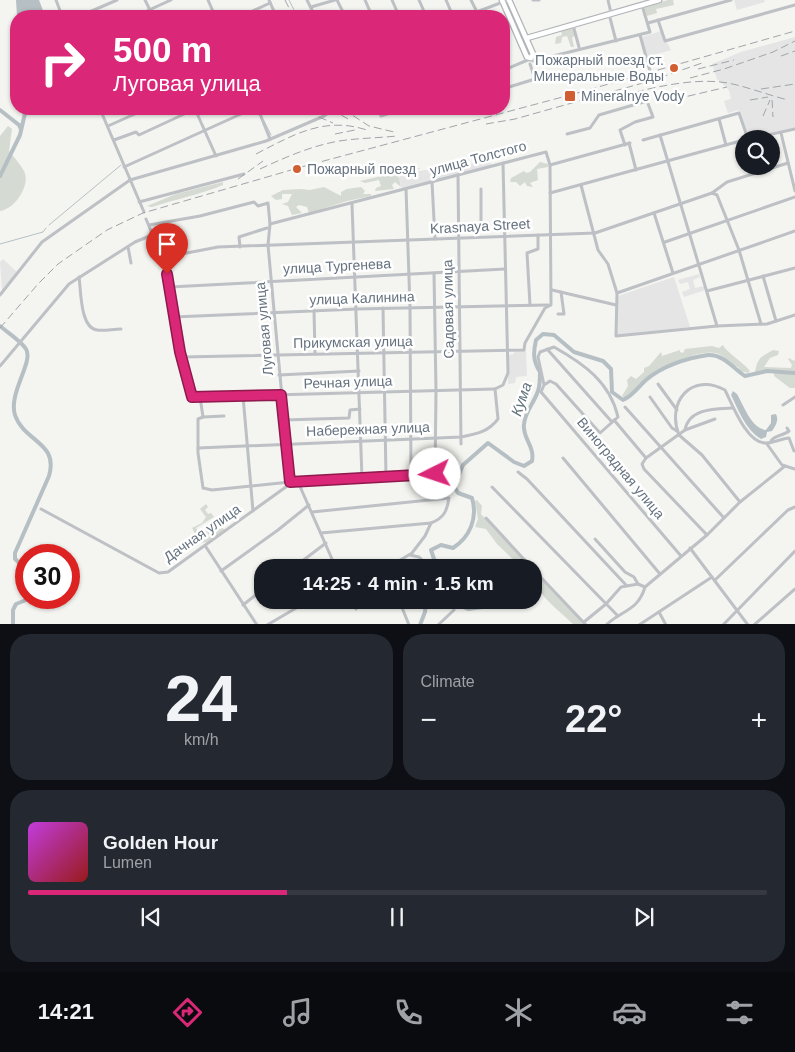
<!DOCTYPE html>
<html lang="en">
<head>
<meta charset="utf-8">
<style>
  body { margin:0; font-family:Helvetica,sans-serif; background:#242831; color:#f1f3f6; height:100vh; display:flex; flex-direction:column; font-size:19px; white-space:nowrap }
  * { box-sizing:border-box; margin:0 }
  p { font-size:16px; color:#9ea1a6 }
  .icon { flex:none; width:28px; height:28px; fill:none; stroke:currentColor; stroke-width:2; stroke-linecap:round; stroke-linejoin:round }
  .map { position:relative; height:624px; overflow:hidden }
  .sheet { display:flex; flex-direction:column; gap:10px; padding:10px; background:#0d0f14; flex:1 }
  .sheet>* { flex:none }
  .guide { position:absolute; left:10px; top:10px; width:500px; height:105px; border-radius:20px; box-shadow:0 1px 4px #0004; background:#db2777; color:#fff; overflow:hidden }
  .fabs { position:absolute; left:735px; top:130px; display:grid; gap:10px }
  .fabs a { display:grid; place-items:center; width:45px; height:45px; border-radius:50%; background:#171b24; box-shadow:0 1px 4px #0004; font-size:25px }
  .speed { position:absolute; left:15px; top:544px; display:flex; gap:10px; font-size:25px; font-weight:700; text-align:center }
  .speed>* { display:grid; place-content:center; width:65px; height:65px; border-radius:50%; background:#171b24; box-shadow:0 1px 4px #0004; line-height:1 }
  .speed .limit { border:8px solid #d22; background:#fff; color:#111 }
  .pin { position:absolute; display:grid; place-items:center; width:42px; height:42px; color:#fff; margin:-51px -21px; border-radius:50% 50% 50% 0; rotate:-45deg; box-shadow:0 0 5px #0007 }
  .pin .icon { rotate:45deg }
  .me { position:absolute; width:55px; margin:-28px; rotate:266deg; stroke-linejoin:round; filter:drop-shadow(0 0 4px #0008) }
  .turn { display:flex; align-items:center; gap:18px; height:105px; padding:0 20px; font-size:22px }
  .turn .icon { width:65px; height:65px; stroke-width:2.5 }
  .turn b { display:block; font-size:35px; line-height:42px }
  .big { font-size:38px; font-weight:700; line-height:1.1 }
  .sheet .tile { flex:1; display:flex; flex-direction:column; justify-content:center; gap:8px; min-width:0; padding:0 18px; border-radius:20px; background:#242831 }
  .sheet .dial { align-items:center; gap:0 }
  .dial b { font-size:65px; line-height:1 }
  .song { display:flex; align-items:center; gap:15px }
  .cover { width:60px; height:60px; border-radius:8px; background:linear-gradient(135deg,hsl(290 70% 55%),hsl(0 70% 35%)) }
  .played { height:5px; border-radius:2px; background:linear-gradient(90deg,#db2777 35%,#363941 35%) }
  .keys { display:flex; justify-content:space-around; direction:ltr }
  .heat { display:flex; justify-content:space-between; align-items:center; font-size:28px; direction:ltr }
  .sheet .tiles { flex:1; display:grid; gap:10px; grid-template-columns:1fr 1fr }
  .tile:last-child { grid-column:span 2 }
  .trip { position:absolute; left:254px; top:559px; width:288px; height:50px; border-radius:20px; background:#171b24; box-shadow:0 1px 4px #0004; font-weight:700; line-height:50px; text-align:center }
  .tab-bar { display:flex; height:80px; justify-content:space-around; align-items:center; background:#090b0e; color:#9ea1a6 }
  .tab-bar .icon { width:35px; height:35px }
  .tab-bar .current { color:#db2777 }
  .tab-bar b { font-size:22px; color:#f1f3f6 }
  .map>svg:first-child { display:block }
  .built { fill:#e4e5e4 }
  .green { fill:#d5dad2 }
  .water { fill:#b6c0c4 }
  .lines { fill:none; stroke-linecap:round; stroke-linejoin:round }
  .stream { stroke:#b6c0c4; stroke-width:1 }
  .river { stroke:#b6c0c4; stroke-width:4 }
  .major-casing { stroke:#b1b4b8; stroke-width:7 }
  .minor { stroke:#bdc0c4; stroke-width:3 }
  .major { stroke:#fff; stroke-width:4.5 }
  .rail { stroke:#a1a5aa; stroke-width:1; stroke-dasharray:8 4; stroke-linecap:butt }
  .route-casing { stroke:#8e194d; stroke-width:12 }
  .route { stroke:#db2777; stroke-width:9 }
  .poi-dot { fill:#d25f32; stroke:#fff; stroke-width:2 }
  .labels { text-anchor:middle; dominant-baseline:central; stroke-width:5; stroke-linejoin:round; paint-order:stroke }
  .poi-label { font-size:14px; fill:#65727f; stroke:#fff; text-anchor:start }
  .street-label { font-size:14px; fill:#65727f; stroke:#fff }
  .water-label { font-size:15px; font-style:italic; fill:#61737c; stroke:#fff }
</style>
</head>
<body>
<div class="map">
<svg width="795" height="625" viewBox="0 0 795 625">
  <rect width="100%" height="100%" fill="#f4f4f0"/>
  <g class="built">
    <polygon points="734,0 764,0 765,2 737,10"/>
    <polygon points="661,31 671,50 647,57 642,37"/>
    <polygon points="795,37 795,128 749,137 739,110 728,113 724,101 731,99 729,90 717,79 712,64 741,52"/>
    <polygon points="488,161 492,165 402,189 398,174"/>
    <polygon points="3,259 17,272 2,291 0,262"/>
    <polygon points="699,274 700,277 693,280 695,288 704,286 705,290 684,297 682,292 690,289 688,282 680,284 678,280"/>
    <polygon points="674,277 690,327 617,335 618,296"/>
    <polygon points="514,351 526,351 527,376 516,377 515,383 508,384 508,355 514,354"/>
  </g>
  <g class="green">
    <polygon points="668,0 673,0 674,5 656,9 657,13 647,16 644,7"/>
    <polygon points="572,25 575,35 572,38 574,47 571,47 567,36 562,37 561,43 555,44 556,37 562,35 561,31 555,32"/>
    <path d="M8 126 12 129 9 151C14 157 20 164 24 171 31 185 15 209 0 211V136Z"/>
    <polygon points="540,162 548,164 548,167 537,169 538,180 530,183 533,187 527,186 525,182 520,186 516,182 510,182 511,178 524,171 526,173 530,172"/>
    <polygon points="416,168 421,168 398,174 401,187 395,182 392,185 394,189 375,191 376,188 381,186 379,180 365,183 360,181"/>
    <path d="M223 182V185C199 195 176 199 152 207L147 206 176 194Z"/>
    <polygon points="324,187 341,196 341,192 347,189 361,187 365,191 363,194 371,194 371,196 347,201 309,213 307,207 299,205 296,207 302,213 292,215 288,206 282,204 288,202 292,194 282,194 282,199 276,200 271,196 283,190 301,189 310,190"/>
    <path d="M723 345C726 352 743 362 750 371L748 373 740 371 738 367C730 366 725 355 716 353 699 349 660 367 647 378 639 384 634 395 624 398L622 396 628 386 627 380 631 376 636 379 644 372V368L649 366 661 352 662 356 680 350V352L683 353 685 349 712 346 719 348Z"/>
    <path d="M773 350 779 351 778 355 770 358 764 367 791 368 792 365 788 359 789 358 794 361 795 359V371L755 372C758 356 762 357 773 350Z"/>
    <polygon points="774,373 795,374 795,388 790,388 774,376"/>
    <polygon points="477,500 482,506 481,514 530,567 521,567 497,544 486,529 475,527 478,519 475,501"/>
    <polygon points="206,504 208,507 205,510 208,514 211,513 214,517 196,528 199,534 217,524 225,530 207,542 200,543 192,528 202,523 206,517 200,509"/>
    <path d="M532 570 580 620 583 624H573C558 609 533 593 532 570Z"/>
  </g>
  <g class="water">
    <polygon points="16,0 39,0 44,13 43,16 17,16"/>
    <path d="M733 391 737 394C744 406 751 428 766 430L771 423V415L776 414C779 420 776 425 772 431L767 432 766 437 761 439C745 429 739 411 731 395Z"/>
  </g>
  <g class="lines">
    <g class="stream">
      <polyline points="289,0 297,16"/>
      <polyline points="264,121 271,135"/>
      <polyline points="49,225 121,165"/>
      <polyline points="0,244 43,232 46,228"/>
    </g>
    <g class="river">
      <polyline points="0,110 19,125 21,129"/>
      <polyline points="0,176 20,135 26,109"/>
      <path d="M0 326C8 333 21 341 26 349 34 362 8 393 15 415 24 442 59 442 49 476L15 553V559L26 569"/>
      <path d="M442 568 434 559 431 550 441 545 453 548C470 537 478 518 472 498L458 493 454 486 463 465 488 443 514 462 524 466 532 461C535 446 522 438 524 424 525 412 534 403 538 391 540 386 540 378 540 372 533 361 533 353 536 340L543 334 554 335 574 352 603 361 611 369 612 392 623 400C633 396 638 387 646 380 662 366 687 358 708 355 723 354 733 368 745 376L767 371 795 373"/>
      <polyline points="446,600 468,609 490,606 494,600"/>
      <polyline points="13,625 13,610 16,604 26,600 27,598"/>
      <polyline points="420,625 425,612 426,600"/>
    </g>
    <g class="major-casing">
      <g id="major">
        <polyline points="502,0 527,57 531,58 533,54 509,0"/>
        <polyline points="527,38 659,0"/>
      </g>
    </g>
    <g class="minor">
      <polyline points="56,0 62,16"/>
      <polyline points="145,0 153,16"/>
      <polyline points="208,0 215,16"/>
      <polyline points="269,0 276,16"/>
      <polyline points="307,0 315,16"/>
      <polyline points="337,0 345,16"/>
      <polyline points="365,0 372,16"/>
      <polyline points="392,0 399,16"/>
      <polyline points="419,0 426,16"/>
      <polyline points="446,0 453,16"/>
      <polyline points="471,0 479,16"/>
      <polyline points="533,0 539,0"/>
      <polyline points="608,0 611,13"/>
      <polyline points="311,7 335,0"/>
      <polyline points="609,14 616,41"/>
      <polyline points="80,16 117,0"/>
      <polyline points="136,16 171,0"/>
      <polyline points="242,16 270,3"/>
      <polyline points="466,16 508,0"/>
      <polyline points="658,20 665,41 795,5"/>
      <polyline points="648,23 731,0"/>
      <polyline points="573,25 579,47"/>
      <polyline points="640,35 650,71"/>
      <polyline points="532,57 533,61 650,32 642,5"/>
      <polyline points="504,70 530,59"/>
      <polyline points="504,75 509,87 535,79 530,64"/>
      <polyline points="100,109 144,212"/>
      <polyline points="195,109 216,156"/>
      <polyline points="258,109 270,139"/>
      <polyline points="379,109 381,116 403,109"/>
      <polyline points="719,119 726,145"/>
      <polyline points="108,126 146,109"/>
      <polyline points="781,133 795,191"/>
      <polyline points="567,134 590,128 599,115 647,101 653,117 635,122 620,130 625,145"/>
      <polyline points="660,135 717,326"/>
      <polyline points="750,139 795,129"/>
      <polyline points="114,140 136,132 139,135 195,109"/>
      <polyline points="643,140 739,113 748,139"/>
      <polyline points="629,143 636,170"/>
      <polyline points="550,165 630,143"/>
      <polyline points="124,167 252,109"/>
      <polyline points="458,175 461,444"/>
      <polyline points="432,182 435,239"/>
      <polyline points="581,185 598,250 608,264 617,293 616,336 717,326 767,324 795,315"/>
      <polyline points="406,189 410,307 411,476"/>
      <polyline points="550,193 744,140"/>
      <polyline points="712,193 717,195 739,250 761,324"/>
      <polyline points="139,202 244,174"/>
      <polyline points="352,204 362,478"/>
      <polyline points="654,213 673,273"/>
      <polyline points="146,219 164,262 180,351 192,397 200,397 203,417 198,419 198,453 203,488 212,490 290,482 435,474 436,391 434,273"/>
      <polyline points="459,227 481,226 481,189"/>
      <polyline points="665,242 795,197"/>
      <polyline points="128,247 131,263"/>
      <polyline points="240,247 239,237 267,228"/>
      <polyline points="162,253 171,256 218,247 595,233 712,193 727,182 788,163"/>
      <polyline points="763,276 776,321"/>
      <path d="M79 277C81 290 80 328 97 330 105 331 113 329 121 329"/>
      <polyline points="170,287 505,269"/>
      <polyline points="552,290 616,305"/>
      <polyline points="707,291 795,268"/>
      <polyline points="617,293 795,231"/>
      <polyline points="0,295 42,242 130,180 266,141 324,116 328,113 325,109"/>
      <polyline points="530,305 527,253 538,249 538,235"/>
      <polyline points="383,308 386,477"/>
      <polyline points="314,310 315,354"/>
      <polyline points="558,314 564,314 561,292"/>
      <polyline points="174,317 357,309 548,305"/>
      <polyline points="547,349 612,422"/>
      <polyline points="183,357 524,350 525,343 545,308 551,305 550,165 546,152 270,224"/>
      <polyline points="0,366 69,284 135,242 152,235"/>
      <polyline points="279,375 359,371"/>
      <polyline points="658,384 677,410"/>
      <path d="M544 385 550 381 556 384 600 433 618 417C610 382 584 364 554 347L540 352 538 357 544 385 541 392 681 556"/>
      <polyline points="243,396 253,511"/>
      <polyline points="200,397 495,389"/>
      <polyline points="650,397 672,428 677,431"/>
      <polyline points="783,405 795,397"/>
      <polyline points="625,407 724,518"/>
      <polyline points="203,417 224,416"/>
      <polyline points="284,420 349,418 350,410 360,409"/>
      <polyline points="614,420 646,458 642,464 644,469 707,535"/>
      <path d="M685 430C689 408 715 409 733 408"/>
      <path d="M771 441C774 435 783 436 789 431L787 428"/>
      <polyline points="767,444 782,465 795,469"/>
      <path d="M198 448 461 437C477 434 488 432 498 419L495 389 503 385 508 373 503 163"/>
      <polyline points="563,458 660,574"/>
      <polyline points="646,458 685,430 715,419"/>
      <polyline points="518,472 527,479 626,585"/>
      <polyline points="298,482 336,568"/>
      <polyline points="492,487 617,615"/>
      <path d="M740 502 702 455 679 435C666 402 691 372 725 390 732 404 747 444 766 443 773 443 781 439 789 438L794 451"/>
      <polyline points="41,509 159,573 168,572 290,484 268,245 270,224 268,203 258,206 254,202 200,216 149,225"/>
      <path d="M312 512 449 498C447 511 444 518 431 523L425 536 412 553 387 568"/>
      <polyline points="486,518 532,568"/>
      <polyline points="321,533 431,523"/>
      <polyline points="595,539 625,572 634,577 638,584"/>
      <polyline points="206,547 257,625"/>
      <polyline points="690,548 748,625"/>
      <polyline points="410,555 419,557 430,568"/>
      <polyline points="293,568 326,543"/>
      <polyline points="532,568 586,625"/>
      <polyline points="221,571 278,530 309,505"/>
      <polyline points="715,580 788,510 795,507"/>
      <polyline points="351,600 356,609"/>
      <polyline points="399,600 409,625"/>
      <polyline points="243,605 262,590"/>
      <polyline points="659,612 666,625"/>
      <polyline points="584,622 606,604 621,587 638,584 645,587"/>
      <polyline points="267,625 310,600"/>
      <polyline points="438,625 454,610"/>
      <path d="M606 625C622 610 638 611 645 587L707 535 740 502 785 466"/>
      <polyline points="639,625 712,577"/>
      <polyline points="723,625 795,551"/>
      <polyline points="754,625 795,589"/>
    </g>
    <use href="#major" class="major"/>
    <g class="rail">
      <polyline points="285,0 293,16"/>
      <polyline points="781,56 795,51"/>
      <polyline points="698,69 734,60"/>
      <polyline points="690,78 724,69 773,52 795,41"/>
      <polyline points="761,89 795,84"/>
      <path d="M636 92C664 85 699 78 728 83 748 87 768 95 788 100"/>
      <polyline points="676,99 727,87"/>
      <polyline points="750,100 768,97"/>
      <polyline points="772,100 773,117"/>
      <polyline points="310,109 319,117 333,123"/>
      <polyline points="331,109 348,119"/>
      <polyline points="343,109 369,126 394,132"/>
      <polyline points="763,116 770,100"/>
      <polyline points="486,124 515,119 650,81 705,62"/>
      <polyline points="335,134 355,130"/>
      <path d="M256 154C293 135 324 116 367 130"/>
      <path d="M260 169C286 157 311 146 339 141 359 138 378 138 397 136"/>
      <polyline points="238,179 263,161"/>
      <polyline points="0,328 38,284 58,264 107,230 143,213 305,166 570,95 795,31"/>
    </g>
  </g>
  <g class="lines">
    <g class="route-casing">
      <polyline id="route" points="167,274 180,352 192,397 281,395 290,482 435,474"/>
    </g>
    <use href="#route" class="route"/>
  </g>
  <g class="poi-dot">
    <circle cx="674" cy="68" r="5"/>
    <rect x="564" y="90" width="12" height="12" rx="2.5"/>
    <circle cx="297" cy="169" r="5"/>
  </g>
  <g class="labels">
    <g class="poi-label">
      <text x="664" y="60" text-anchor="end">Пожарный поезд ст.<tspan x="664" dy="16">Минеральные Воды</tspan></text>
      <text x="581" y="96">Mineralnye Vody</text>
      <text x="307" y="169">Пожарный поезд</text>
    </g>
    <g class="street-label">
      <text transform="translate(478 158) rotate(-15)">улица Толстого</text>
      <text transform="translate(480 226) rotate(-3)">Krasnaya Street</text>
      <text transform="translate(337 266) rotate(-3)">улица Тургенева</text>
      <text transform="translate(362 298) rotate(-2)">улица Калинина</text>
      <text transform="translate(448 309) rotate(-91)">Садовая улица</text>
      <text transform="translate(264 329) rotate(-95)">Луговая улица</text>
      <text transform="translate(353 342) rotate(-1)">Прикумская улица</text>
      <text transform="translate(348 382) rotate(-2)">Речная улица</text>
      <text transform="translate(368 429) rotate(-2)">Набережная улица</text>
      <text transform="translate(621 468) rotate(50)">Виноградная улица</text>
      <text transform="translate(202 533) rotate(-35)">Дачная улица</text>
    </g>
    <g class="water-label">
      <text transform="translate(521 399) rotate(-71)">Кума</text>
    </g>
  </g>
</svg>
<div class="fabs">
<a><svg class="icon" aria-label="search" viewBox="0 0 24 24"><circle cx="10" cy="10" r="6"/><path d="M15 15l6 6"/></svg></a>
</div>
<div class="speed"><div class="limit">30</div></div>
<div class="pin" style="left:167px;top:274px;background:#d93025"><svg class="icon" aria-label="arrive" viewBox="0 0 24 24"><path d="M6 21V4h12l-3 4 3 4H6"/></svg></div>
<svg class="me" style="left:435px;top:474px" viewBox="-20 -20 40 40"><circle r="19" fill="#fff"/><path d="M0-13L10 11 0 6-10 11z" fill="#db2777"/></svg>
<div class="trip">14:25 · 4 min · 1.5 km</div>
<div class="guide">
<div class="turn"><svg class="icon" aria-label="right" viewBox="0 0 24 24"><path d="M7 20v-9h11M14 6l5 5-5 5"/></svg><div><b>500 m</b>Луговая улица</div></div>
</div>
</div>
<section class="sheet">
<div class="tiles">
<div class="tile dial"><b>24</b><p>km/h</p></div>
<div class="tile"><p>Climate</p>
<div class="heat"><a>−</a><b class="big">22°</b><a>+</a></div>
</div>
<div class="tile">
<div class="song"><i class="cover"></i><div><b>Golden Hour</b><p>Lumen</p></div></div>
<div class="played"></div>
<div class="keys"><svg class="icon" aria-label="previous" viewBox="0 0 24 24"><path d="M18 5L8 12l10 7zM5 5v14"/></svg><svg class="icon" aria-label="pause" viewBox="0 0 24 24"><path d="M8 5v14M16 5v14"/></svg><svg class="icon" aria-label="next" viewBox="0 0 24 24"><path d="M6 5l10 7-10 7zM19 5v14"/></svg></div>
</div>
</div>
</section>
<nav class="tab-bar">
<b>14:21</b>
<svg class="icon current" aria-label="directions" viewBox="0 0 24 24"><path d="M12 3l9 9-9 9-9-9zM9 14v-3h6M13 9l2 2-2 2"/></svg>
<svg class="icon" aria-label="music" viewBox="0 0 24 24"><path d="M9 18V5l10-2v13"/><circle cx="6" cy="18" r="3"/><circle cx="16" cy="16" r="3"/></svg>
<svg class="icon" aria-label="phone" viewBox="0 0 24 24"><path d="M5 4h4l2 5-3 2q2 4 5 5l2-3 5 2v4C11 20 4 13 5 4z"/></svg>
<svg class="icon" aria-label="climate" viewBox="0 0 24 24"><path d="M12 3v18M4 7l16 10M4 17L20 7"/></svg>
<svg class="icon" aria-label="car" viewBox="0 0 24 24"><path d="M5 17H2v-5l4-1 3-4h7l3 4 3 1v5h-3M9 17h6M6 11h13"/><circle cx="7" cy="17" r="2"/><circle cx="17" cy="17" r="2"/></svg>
<svg class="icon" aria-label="filters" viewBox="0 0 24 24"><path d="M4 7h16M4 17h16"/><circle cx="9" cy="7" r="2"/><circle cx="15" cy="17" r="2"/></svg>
</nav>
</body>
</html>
